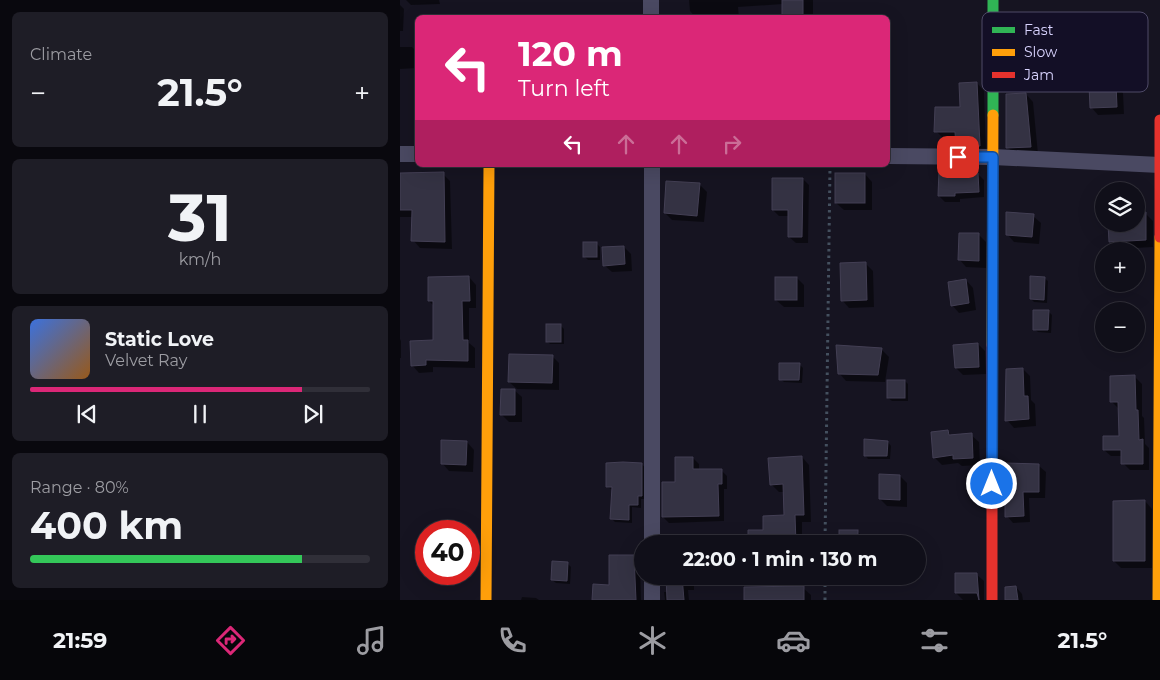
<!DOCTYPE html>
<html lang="en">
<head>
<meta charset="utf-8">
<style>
  body { margin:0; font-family:Montserrat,sans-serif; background:#1e1d26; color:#f1f3f6; height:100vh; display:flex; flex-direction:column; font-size:19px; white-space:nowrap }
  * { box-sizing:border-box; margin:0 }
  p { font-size:16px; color:#9c9ca2 }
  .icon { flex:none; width:28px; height:28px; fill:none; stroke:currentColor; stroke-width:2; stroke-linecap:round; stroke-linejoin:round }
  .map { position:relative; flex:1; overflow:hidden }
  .drawer { display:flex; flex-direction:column; gap:12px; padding:12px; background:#09080e; width:400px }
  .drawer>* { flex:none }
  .banner { position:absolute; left:15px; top:15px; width:475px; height:152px; border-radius:8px; box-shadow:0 5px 20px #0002,0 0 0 1px #302f38; background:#db2777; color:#fff; overflow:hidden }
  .controls { position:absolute; left:695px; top:182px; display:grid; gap:10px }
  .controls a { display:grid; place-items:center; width:50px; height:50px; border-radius:50%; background:#100f19; box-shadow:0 5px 20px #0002,0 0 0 1px #302f38; font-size:25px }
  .speed { position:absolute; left:15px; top:520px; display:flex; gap:10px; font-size:25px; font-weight:700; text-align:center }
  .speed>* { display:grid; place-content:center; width:65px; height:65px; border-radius:50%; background:#100f19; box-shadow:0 5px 20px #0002,0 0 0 1px #302f38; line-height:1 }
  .speed .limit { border:8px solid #d22; background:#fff; color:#111 }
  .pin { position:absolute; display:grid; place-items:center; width:42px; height:42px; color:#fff; margin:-21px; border-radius:10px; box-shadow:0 2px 8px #0006 }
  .me { position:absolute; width:55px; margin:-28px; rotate:0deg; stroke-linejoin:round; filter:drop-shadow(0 0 4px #0008) }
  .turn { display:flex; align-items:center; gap:18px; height:105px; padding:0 20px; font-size:22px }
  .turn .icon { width:65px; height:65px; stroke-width:2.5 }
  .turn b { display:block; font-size:35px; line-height:42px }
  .lanes { display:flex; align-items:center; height:48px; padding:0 20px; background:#0003; justify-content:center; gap:25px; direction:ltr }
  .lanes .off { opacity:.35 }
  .big { font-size:38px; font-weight:700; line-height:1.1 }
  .drawer .card { flex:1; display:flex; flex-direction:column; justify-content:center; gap:8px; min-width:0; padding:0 18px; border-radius:8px; background:#1e1d26 }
  .drawer .dial { align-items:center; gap:0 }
  .dial b { font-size:65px; line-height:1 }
  .song { display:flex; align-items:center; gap:15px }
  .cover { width:60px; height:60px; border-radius:8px; background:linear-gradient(135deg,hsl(220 70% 55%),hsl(30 70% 35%)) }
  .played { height:5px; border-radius:2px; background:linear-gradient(90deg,#db2777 80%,#302f38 80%) }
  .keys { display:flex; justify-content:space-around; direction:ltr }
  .heat { display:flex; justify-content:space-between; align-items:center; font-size:28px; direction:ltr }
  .charge { height:8px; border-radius:4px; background:linear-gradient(90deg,#34c759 80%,#302f38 0) }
  .trip { position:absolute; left:234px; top:535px; width:292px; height:50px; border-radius:25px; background:#100f19; box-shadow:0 5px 20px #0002,0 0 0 1px #302f38; font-weight:700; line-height:50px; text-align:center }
  .dock { display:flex; height:80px; justify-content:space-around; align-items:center; background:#06060a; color:#9c9ca2 }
  .dock .icon { width:35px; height:35px }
  .dock .selected { color:#db2777 }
  .dock b { font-size:22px; color:#f1f3f6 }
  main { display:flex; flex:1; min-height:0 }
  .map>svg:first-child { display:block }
  .shadow { fill:#0007 }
  .building { fill:#343243; stroke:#433f54 }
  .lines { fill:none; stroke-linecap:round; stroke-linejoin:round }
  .path { stroke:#44505f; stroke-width:3; stroke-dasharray:2.5 4; stroke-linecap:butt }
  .street { stroke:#4a4962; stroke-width:16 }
  .fast { stroke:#30b455; stroke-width:11 }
  .slow { stroke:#ff9f0a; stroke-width:11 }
  .jam { stroke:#e5322d; stroke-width:11 }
  .route-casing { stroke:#114b97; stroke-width:12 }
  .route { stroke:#1a73e8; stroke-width:9 }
  .key { fill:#130f26; stroke:#4e4a67; stroke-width:1 }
  .key-label { font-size:14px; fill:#d9d4ff }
</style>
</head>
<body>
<main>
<section class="drawer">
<div class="card"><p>Climate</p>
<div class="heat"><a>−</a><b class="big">21.5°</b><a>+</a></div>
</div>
<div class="card dial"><b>31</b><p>km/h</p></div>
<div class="card">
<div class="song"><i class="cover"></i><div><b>Static Love</b><p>Velvet Ray</p></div></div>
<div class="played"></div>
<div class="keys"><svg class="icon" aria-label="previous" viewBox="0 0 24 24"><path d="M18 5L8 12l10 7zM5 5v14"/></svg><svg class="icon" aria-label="pause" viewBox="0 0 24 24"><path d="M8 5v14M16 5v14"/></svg><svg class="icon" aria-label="next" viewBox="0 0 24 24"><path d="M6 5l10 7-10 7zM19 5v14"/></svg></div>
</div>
<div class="card"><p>Range · 80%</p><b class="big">400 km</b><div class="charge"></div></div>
</section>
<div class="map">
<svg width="760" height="600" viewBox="0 0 760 600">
  <rect width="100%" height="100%" fill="#161421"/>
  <g class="shadow">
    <polygon points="6,0 39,0 40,4 11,5"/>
    <polygon points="289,0 413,0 413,18 385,18 383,15 383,4 338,7 339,18 296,18 290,11"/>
    <polygon points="0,5 4,9 3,31 0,31"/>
    <polygon points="0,47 12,47 18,53 18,68 0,69"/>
    <polygon points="577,83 584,91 586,153 564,154 557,146 556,138 543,138 536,131 561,109"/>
    <polygon points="716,86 723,93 724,114 698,115 691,107"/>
    <polygon points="626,94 633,102 638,154 615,154 607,147"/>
    <polygon points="555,171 558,175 578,174 584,180 584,197 560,199 560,202 545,202 539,196"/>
    <polygon points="43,174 50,181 52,249 20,248 13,240 13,217 0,217 0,175"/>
    <polygon points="465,174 472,182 472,210 444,210 436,203"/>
    <polygon points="403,179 409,185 408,243 396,243 389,237 389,216 379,216 373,210"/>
    <polygon points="299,184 307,192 304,222 272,220 265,213"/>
    <polygon points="746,214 753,221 753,247 717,249 710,242 709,224 736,224"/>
    <polygon points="633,216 641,223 639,244 614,242 607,234"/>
    <polygon points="579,235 586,242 586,268 566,267 559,259"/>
    <polygon points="197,244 200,247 200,260 188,260 184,256"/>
    <polygon points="224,247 231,254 232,271 212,272 204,265"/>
    <polygon points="466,264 473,271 474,307 449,308 442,300"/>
    <polygon points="69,277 76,285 76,308 69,308 69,343 75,348 75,368 33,367 33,372 19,373 12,365 35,341 34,306 29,301"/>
    <polygon points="397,278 404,285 404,307 384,307 376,300"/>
    <polygon points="644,278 648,281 647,303 634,302 631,299"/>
    <polygon points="566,280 573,288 576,310 559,313 552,305"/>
    <polygon points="648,311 652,315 651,333 638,332 634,329"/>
    <polygon points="160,325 164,329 164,344 150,344 147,341"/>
    <polygon points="0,339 1,341 1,358 0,358"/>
    <polygon points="578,344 585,351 586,374 563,375 556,368"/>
    <polygon points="438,346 482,350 489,357 485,382 446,381 439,373"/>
    <polygon points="152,356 159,363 159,390 117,389 109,382"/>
    <polygon points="399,364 403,368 402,383 384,382 380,379"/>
    <polygon points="623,369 630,376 631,400 635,404 636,426 614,428 607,420"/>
    <polygon points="735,377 742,384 742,416 744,418 745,444 749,448 749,470 730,470 723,463 723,456 711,456 704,450 720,437 719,409 711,401"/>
    <polygon points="505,381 508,384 508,401 492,401 488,398"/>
    <polygon points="114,390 122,397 122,422 109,422 102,415"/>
    <polygon points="548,431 552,436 571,435 579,442 580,465 562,466 558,463 542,465 534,457"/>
    <polygon points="67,442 74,450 73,472 49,471 42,463"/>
    <polygon points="488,442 491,446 490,459 468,459 465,455"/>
    <polygon points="402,457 409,465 411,522 402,522 402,544 350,544 385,516 385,492 379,492 372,485"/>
    <polygon points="293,458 299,464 299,470 321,470 327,476 327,489 324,489 324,521 269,523 263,517 277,484"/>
    <polygon points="241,464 245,467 245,499 241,499 241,508 232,507 232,523 215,522 212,519 213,490 207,487"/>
    <polygon points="639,466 646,472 645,498 629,498 630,522 613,523 607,516"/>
    <polygon points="500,476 507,483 507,507 487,506 480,499"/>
    <polygon points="745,501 752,509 752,568 721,568 714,561"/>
    <polygon points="457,531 465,539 465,544 440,544"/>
    <polygon points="233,556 240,563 241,600 193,600 210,586"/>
    <polygon points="167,563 171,567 170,584 156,583 152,580"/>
    <polygon points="576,574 584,581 584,600 563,600 556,593"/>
    <polygon points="268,576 294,576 294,590 288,590 289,600 265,600 264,592 268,592"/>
    <polygon points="616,587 622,594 623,600 606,600"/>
    <polygon points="403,588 411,595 411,600 367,600"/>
    <polygon points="122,597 136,598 139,600 121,600"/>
  </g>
  <g class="building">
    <rect x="382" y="0" width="21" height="16"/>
    <polygon points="577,82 580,146 556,147 555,132 534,132 535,107 560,107 559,83"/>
    <polygon points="716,84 717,107 690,108 689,85"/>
    <polygon points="626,93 631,147 606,148 606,94"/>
    <polygon points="539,169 555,170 555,174 578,173 579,192 555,193 555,196 538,196"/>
    <polygon points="44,172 45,242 11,241 12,210 0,210 0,173"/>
    <rect x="435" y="173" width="30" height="30"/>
    <polygon points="372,178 403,178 402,237 388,237 388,210 372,210"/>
    <polygon points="266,181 300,183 297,216 264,213"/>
    <polygon points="606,212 634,214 632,237 606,235"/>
    <polygon points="746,212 746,240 709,242 708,224 736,224 736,213"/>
    <polygon points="559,233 579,233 579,261 558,260"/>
    <rect x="183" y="242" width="14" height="15"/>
    <polygon points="224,246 225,264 203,266 202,247"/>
    <polygon points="466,262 467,300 441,301 440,263"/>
    <polygon points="69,276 70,301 62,301 63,340 68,340 68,361 26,360 26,365 11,366 10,341 33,340 33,301 28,301 28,277"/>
    <polygon points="630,276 645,277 644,300 630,299"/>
    <rect x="375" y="277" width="22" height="23"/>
    <polygon points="566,279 569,303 551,306 548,282"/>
    <polygon points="633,310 649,310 648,330 633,330"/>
    <rect x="146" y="324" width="15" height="18"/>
    <polygon points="578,343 579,367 555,368 553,345"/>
    <polygon points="436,345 482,348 478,375 438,374"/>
    <polygon points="109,354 153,355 152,383 108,382"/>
    <polygon points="379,363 400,363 399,380 379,380"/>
    <polygon points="623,368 624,396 628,396 629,419 605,421 606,369"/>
    <polygon points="735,375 736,410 738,410 739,440 743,439 743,464 721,464 721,450 703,450 703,436 719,436 718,402 710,402 710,376"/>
    <rect x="487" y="380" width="18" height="18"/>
    <polygon points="101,389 115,389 115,415 100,415"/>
    <polygon points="548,430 549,435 572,433 573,458 553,459 553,455 533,458 531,432"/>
    <polygon points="464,439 488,441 487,456 464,456"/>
    <polygon points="41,440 67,441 66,465 41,464"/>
    <polygon points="402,456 404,515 395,515 396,544 348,544 348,530 363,530 363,516 384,515 383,484 370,485 368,458"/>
    <polygon points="275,457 293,457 293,469 322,469 322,484 318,484 319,516 262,517 262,482 275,482"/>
    <polygon points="223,462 242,463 242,496 238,496 238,505 229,505 229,520 210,519 212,487 206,487 206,463"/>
    <polygon points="605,463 639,464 639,492 623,492 624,516 605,517"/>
    <polygon points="479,474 500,475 500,500 479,499"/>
    <polygon points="745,500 745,561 713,561 713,501"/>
    <rect x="439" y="530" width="19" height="14"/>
    <polygon points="209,555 234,555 236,600 192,600 193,584 209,585"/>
    <polygon points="152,561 168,562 167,581 151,580"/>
    <polygon points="555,573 577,573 579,600 577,593 555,593"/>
    <polygon points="266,576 282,576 284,600 267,600"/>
    <polygon points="404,586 404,600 344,600 344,587"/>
    <polygon points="616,586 618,600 605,600 605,587"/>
  </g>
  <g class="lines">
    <g class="path">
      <polyline points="425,544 430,165"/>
      <polyline points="425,600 425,576"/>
    </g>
    <g class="street">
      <polyline points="251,0 251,18"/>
      <polyline points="0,154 18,154"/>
      <polyline points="488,156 593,157 760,165"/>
      <polyline points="252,544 252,165"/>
      <polyline points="252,600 252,576"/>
    </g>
    <polyline class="fast" points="593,115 593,0"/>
    <g class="slow">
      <polyline points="592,345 593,115"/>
      <polyline points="86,600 89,165"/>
      <polyline points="758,600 760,237"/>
    </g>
    <g class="jam">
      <polyline points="760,237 760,120"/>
      <polyline points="592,600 592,345"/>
    </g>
  </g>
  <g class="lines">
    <g class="route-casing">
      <polyline id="route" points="558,157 593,157 592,484"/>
    </g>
    <use href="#route" class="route"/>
  </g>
  <rect x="582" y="12" width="166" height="80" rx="8" class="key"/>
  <rect x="592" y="27" width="23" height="6" fill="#30b455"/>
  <rect x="592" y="49" width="23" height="7" fill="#ff9f0a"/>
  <rect x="592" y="72" width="23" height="6" fill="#e5322d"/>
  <g class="key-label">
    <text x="624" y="35">Fast</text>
    <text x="624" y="57">Slow</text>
    <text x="624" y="80">Jam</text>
  </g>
</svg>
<div class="controls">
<a><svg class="icon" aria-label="layers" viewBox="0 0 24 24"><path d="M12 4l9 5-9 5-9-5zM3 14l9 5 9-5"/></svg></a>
<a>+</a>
<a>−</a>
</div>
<div class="speed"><div class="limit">40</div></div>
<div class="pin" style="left:558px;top:157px;background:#d93025"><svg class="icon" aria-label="arrive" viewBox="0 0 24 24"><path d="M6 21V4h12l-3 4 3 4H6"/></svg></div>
<svg class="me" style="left:592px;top:484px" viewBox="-20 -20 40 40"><circle r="17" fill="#1a73e8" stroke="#fff" stroke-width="3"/><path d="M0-11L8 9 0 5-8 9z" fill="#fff"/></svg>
<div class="trip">22:00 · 1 min · 130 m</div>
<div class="banner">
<div class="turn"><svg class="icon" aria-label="left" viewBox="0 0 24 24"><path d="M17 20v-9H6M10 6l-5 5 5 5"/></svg><div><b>120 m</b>Turn left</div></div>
<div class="lanes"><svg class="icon" aria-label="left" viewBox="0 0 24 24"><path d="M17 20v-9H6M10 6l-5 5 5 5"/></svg><svg class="icon off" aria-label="ahead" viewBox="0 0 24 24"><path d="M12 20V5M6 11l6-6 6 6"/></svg><svg class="icon off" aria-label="ahead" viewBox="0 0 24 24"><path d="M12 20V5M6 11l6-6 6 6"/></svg><svg class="icon off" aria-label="right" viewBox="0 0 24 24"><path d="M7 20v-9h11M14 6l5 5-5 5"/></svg></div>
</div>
</div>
</main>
<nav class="dock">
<b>21:59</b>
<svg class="icon selected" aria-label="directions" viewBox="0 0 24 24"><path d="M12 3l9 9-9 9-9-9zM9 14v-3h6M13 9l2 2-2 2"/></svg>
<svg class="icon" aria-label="music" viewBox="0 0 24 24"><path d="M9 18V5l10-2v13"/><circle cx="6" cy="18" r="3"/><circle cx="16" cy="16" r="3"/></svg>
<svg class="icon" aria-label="phone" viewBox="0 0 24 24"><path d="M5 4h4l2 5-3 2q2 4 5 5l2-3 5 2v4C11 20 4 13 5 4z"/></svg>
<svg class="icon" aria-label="climate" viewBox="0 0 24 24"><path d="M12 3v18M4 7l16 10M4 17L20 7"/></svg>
<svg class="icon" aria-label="car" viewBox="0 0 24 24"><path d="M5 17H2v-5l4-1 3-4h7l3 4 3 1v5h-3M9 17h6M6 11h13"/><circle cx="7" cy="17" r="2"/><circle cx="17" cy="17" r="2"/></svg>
<svg class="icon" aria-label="filters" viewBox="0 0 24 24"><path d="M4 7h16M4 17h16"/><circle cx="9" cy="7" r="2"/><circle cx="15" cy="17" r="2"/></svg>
<b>21.5°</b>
</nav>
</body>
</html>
